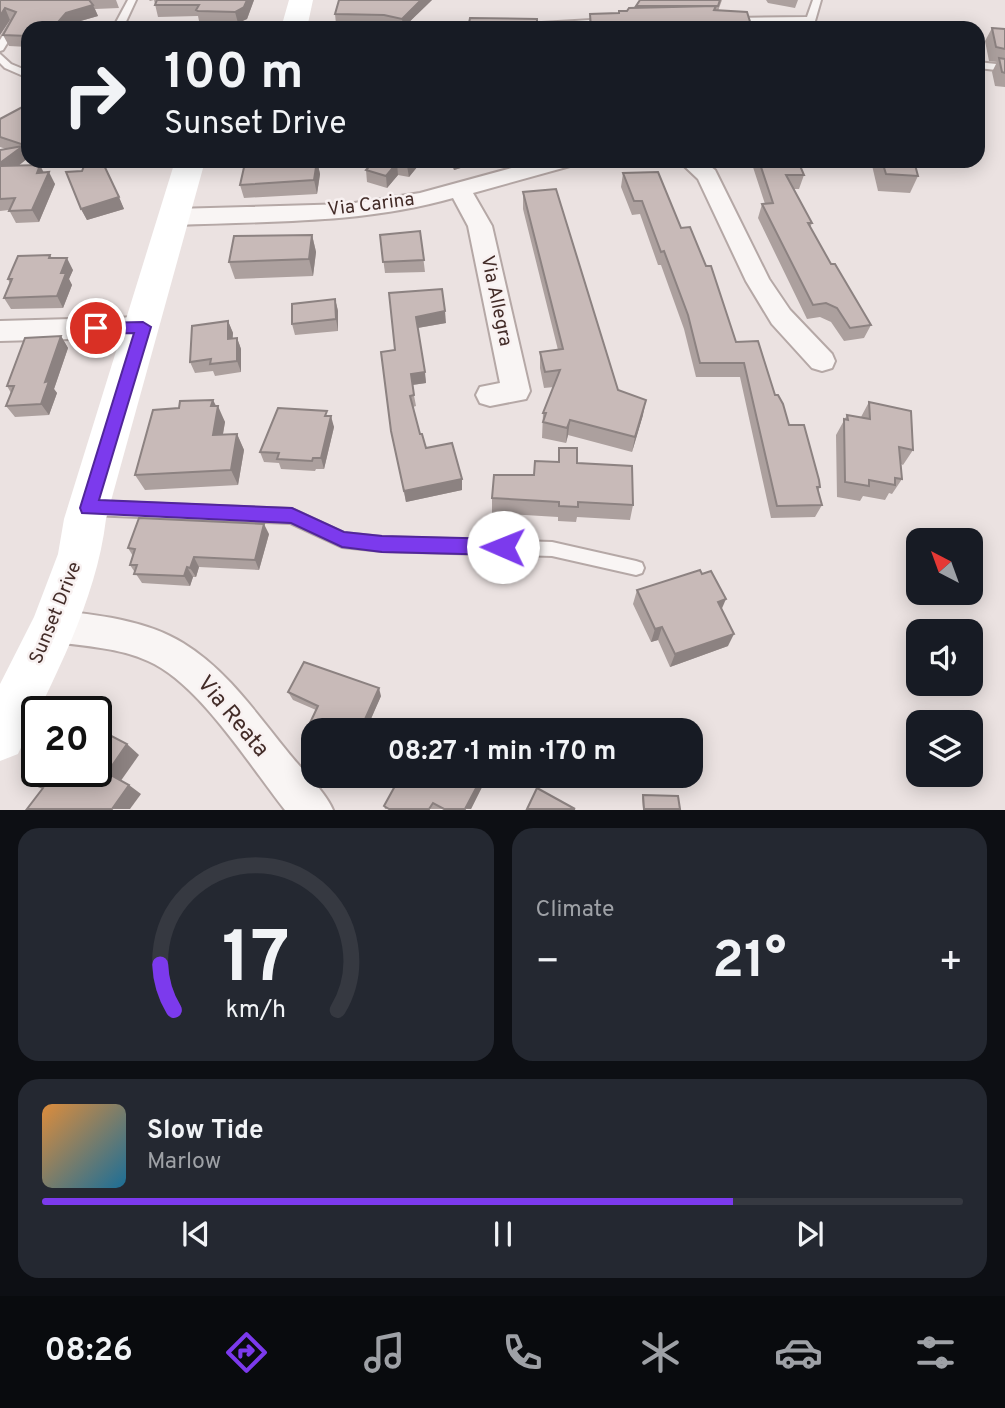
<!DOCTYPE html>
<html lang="en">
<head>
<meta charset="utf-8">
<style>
  body { margin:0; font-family:Overpass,sans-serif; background:#242831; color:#f1f3f6; height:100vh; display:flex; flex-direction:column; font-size:26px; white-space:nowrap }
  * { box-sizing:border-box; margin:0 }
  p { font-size:23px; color:#9ea1a6 }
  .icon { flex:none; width:38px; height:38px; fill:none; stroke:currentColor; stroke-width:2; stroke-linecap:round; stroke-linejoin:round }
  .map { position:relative; height:810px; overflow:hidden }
  .details { display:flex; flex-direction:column; gap:18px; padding:18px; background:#0d0f14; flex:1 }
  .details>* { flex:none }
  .hud { position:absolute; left:21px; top:21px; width:964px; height:147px; border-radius:21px; box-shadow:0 4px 18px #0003; background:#171b24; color:#f1f3f6; overflow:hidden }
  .needle { width:46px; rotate:319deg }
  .buttons { position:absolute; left:906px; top:528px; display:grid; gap:14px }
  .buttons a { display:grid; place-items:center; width:77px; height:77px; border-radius:14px; background:#171b24; box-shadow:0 4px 18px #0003; font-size:35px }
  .speed { position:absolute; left:21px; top:696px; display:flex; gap:14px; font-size:35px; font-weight:700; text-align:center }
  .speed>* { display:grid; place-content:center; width:91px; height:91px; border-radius:50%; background:#171b24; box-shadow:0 4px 18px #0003; line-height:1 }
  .speed .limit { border:4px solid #111; border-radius:10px; background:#fff; color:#111 }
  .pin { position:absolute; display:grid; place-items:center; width:60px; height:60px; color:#fff; margin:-30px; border:4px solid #fff; border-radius:50%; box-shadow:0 2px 7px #0007 }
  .me { position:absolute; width:77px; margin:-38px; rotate:271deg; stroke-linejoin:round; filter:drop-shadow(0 0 5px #0008) }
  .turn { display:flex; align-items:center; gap:24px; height:147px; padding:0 28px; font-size:32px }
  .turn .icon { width:91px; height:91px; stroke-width:2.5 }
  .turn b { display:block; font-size:49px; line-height:60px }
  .big { font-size:52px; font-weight:700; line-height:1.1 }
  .details .card { flex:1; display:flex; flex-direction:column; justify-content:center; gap:10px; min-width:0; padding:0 24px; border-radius:21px; background:#242831 }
  .details .dial { align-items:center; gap:0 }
  .dial svg { height:182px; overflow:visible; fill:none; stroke:#363941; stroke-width:7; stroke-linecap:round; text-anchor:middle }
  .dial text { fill:#f1f3f6; stroke:none }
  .song { display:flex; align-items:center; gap:21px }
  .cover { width:84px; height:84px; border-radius:10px; background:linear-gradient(135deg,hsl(30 70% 55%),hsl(200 70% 35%)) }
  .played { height:7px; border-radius:4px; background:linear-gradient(90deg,#7c3aed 75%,#363941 75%) }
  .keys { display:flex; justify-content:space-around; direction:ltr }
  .heat { display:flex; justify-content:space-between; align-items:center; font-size:38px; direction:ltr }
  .details .tiles { flex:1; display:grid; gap:18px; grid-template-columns:1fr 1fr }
  .card:last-child { grid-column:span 2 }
  .trip { position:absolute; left:301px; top:718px; width:402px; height:70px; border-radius:21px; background:#171b24; box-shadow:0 4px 18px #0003; font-weight:700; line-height:70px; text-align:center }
  .menu { display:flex; height:112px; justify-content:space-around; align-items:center; background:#090b0e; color:#9ea1a6 }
  .menu .icon { width:49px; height:49px }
  .menu .on { color:#7c3aed }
  .menu b { font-size:32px; color:#f1f3f6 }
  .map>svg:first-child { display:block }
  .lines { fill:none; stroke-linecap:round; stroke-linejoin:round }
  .lane-casing { stroke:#b5a8a6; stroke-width:4 }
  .street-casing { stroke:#b5a8a6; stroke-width:4 }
  .lane { fill:#f9f5f4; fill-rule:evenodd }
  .street { fill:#f9f5f4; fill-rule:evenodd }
  .secondary { fill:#fff; fill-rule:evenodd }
  .wall { fill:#aca09e }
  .shaded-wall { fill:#8c8281 }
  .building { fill:#c8bab8; stroke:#8c8281; stroke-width:2 }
  .route { fill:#7c3aed; stroke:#51269a; stroke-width:2 }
  .labels { text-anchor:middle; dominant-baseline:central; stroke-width:5; stroke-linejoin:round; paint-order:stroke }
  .street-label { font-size:19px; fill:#432c28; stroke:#f8f1f1 }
  .near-street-label { font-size:23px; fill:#432c28; stroke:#f8f1f1 }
</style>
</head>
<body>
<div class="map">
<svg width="1005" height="810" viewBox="0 0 1005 810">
  <rect width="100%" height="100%" fill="#ebe2e1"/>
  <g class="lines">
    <g class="lane-casing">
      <g id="lane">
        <polygon points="128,0 136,0 123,28 113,28"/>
        <polygon points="813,0 821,0 813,28 805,28 806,23 733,24 728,21 733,18 807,17"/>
        <polygon points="608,19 613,22 611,24 554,28 503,28 508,25"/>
        <polygon points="11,22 19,24 3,50 0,51 0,40"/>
        <polygon points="0,54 11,64 28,71 28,78 5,68 0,63"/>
        <polygon points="978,62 1005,65 1005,71 978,68"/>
        <polygon points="90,501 292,509 344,533 382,537 552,542 636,561 642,563 644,568 642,573 636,575 552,556 382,551 342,547 290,523 90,515 85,513 82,508 85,503"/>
      </g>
    </g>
    <g class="street-casing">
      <g id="street">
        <path d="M537 161H573L570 166 473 193 492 226 530 391 526 399 490 406 480 403 476 395 480 387 500 383 468 226 453 198C362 224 267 221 174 225L166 222 162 217 166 212 174 209 348 204 420 193Z"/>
        <polygon points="679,161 703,161 715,170 769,279 790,310 832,354 835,361 832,368 822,371 812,368 772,324 746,281 698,179"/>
        <polygon points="143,317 152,320 156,327 152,334 143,337 0,341 0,321"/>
        <path d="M54 610C97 615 146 620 183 643 226 669 256 713 287 751 301 769 325 791 333 810H285C250 766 199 683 148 661 120 648 85 646 54 642L42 637 37 626 42 615Z"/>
      </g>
    </g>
    <use href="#lane" class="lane"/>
    <use href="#street" class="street"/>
    <g class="secondary">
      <polygon points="289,0 313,0 307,28 281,28"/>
      <path d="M175 161H205L106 519C96 603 53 679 18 754L0 761V684L34 617 58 554 64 519Z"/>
    </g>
  </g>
  <g class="wall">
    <polygon points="0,0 116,0 119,8 95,9 98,16 70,24 28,28 28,47 9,46 3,35 11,20 10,20 0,35"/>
    <polygon points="149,0 254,0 247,19 238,23 202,22 199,21 198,16 158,17 154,0 150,1"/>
    <polygon points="432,0 403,28 385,25 336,24 335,14"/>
    <polygon points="722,0 718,11 752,28 589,28 590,14 619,13 627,11"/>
    <polygon points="766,0 798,0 795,8 768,3"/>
    <polygon points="992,28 1005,29 1005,87 995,86 992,72 997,62 989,61 985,41"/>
    <polygon points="28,104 28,158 18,166 44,172 55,184 39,222 16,223 9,210 0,211 0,150 6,149 0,147 0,119"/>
    <polygon points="86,161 144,161 142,166 105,167 124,209 87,220 81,209 82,171"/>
    <polygon points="317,161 320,174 317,194 244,198 240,185 253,162"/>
    <polygon points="374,161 422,161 409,177 398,175 387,188 367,182 366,170"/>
    <polygon points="449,161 474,161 474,164 454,170"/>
    <polygon points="751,161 798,161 804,175 799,189 794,189 812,223 810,228 831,264 871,325 864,338 844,341 831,322 820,317 807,319 758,218 762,204 765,204"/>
    <polygon points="871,161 914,161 918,176 910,193 878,191"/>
    <polygon points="623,173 681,228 736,342 775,395 789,425 820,487 818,491 822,505 815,517 771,518 740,377 696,377 684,329 661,265 658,265 640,214 632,215 621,187"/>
    <polygon points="523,192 618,390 643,415 632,452 568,435 566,443 542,438 543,413 554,387 544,388 540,368 540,352 558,350 523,209"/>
    <polygon points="420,231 425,272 385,273 380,235"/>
    <polygon points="312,235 316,252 313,276 235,279 229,262"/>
    <polygon points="50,255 52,258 73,270 69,279 72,285 63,308 11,309 4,298 10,284 8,279"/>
    <polygon points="389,293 446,323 418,328 426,383 412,385 416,406 413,407 420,434 426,448 462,479 462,490 406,502 391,431 395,350"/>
    <polygon points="335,299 338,311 338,331 295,335 292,324"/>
    <polygon points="228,321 233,333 232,339 237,338 241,349 241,372 215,376 213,371 195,373 190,362"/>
    <polygon points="61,336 68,348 54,389 57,393 49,415 15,417 6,406 11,393 7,386"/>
    <polygon points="213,400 225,422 223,434 237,434 244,450 238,485 145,490 135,475 179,408"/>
    <polygon points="869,402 913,450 903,465 901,464 902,479 892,494 889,493 885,500 863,496 860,501 837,497 836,435 847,415 861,417"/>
    <polygon points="328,416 334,427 324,469 316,469 315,471 281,469 279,463 264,462 260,452"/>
    <polygon points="559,448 577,463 633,505 630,520 577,517 576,522 558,521 558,517 492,513 492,498 558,462"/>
    <polygon points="269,534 259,570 199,567 196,577 193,577 190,586 142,583 130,565 133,556 128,548"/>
    <polygon points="637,590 722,609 728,646 670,667 658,640 651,642 633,604"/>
    <polygon points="288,692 381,696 366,730 313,730 313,732 309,725 316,710 293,700"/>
    <polygon points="401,775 488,775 471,809 385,809 384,806"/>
    <polygon points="643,795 680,809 643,809 642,798"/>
  </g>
  <g class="shaded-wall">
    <polygon points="247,0 254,0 247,19 238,23 235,12"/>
    <polygon points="421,0 432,0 403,28 402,19"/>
    <polygon points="93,5 98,16 70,24 67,28 53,28 66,13"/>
    <polygon points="5,8 10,20 0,35 0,16"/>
    <polygon points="28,142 28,152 24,145"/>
    <polygon points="23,146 28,155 28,158 3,178 0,173 0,163"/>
    <polygon points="317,161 320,174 317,194 314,180"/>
    <polygon points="411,161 422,161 409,177 407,166"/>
    <polygon points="453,161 474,161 474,164 454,170"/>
    <polygon points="397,163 398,175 387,188 386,176"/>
    <polygon points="40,165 46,177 37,173"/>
    <polygon points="49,172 55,184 39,222 32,210"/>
    <polygon points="119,197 124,209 87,220 81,209"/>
    <polygon points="312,235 316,252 313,276 309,259"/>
    <polygon points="67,258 73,270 69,279 72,285 63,308 57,296 61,273"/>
    <polygon points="335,299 338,311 338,331 336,319"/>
    <polygon points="445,311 446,323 417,328 416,317"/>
    <polygon points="228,321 233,333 232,351 228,339"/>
    <polygon points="61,336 68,348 54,389 57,393 49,415 41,404 45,382"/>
    <polygon points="237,338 241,349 241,372 237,361"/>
    <polygon points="425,372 426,383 412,385 411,374"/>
    <polygon points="213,400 218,411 218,406 225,422 220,450 213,435 211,406"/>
    <polygon points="646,400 643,415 632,452 635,437"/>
    <polygon points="331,416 334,427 324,469 321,458"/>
    <polygon points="570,420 568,435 566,443 567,428"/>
    <polygon points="237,434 244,450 238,485 231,470"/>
    <polygon points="462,479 462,490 406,502 404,491"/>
    <polygon points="264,524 269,534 259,570 255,560"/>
    <polygon points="194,557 199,567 196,577 190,568"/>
    <polygon points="187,567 193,577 190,586 184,576"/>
    <polygon points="726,599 720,613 718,602"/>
    <polygon points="662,627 658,640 651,642 655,629"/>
    <polygon points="734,634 728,646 670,667 675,654"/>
    <polygon points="379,688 381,696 366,730 363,730 362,726"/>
    <polygon points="127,744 139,755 120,782 107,773"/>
    <polygon points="483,775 488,775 471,809 465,809"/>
    <polygon points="129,785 141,794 130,809 112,809"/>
  </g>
  <g class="building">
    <polygon points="0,0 89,0 93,5 66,13 53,28 28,28 28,36 3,35 16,12 5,8 0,16"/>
    <polygon points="157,0 247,0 244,7 235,12 198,11 196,10 199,5 155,5"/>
    <polygon points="339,0 421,0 402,19 384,15 335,14"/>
    <polygon points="640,0 720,0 718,6 636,6"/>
    <polygon points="716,6 714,10 747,12 752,28 591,28 590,14 619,13 619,11 627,11 629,8"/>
    <polygon points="470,18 537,19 537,23 544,23 544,28 468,28"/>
    <polygon points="992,28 1005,29 1005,49 996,47"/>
    <polygon points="999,58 1005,59 1005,73 1002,72"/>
    <polygon points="28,104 28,142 24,145 0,137 0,119"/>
    <polygon points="23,146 0,163 0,150"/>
    <polygon points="86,161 102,161 119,197 81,209 66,172 82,171"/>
    <polygon points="253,161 317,161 314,180 240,185 245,163 253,162"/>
    <polygon points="374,161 411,161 407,166 397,163 386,176 366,170"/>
    <polygon points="759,161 798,161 804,175 786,175 812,223 808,223 831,264 835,264 871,325 850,328 837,308 826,303 813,305 762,204 773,203"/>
    <polygon points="882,161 914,161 918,176 886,174"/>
    <polygon points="40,165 37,173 49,172 32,210 9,211 15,198 0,199 0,166"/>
    <polygon points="658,172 681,228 690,227 706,266 711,266 736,342 758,341 775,395 778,395 783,404 789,425 804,425 819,480 820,487 817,487 822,505 777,506 744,363 700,363 688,315 664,251 661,252 642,201 634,201 623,173"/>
    <polygon points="556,189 618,390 646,400 635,437 570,420 567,428 543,422 546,413 543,413 560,370 545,372 540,352 563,349 523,192"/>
    <polygon points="420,231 424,260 383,262 380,235"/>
    <polygon points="312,235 309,259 229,262 234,236"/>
    <polygon points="50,255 49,258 67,258 61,273 66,273 57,296 4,298 12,279 8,279 18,256"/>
    <polygon points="442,289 445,311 416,317 425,372 411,374 414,395 410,396 420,434 422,434 426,448 452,443 462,479 404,491 391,431 381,352 395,350 389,293"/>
    <polygon points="335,299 336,319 292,324 292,304"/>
    <polygon points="228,321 228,339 237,338 237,361 210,364 211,359 190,362 192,326"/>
    <polygon points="61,336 45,382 49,381 41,404 6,406 14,386 7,386 25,338"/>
    <polygon points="213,400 211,406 218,406 213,435 237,434 231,470 135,475 153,410 179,408 180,401"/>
    <polygon points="869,402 911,411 913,450 899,447 902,479 895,478 895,485 869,480 869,486 845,482 844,419 848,420 847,415 870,419"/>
    <polygon points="278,408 327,411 325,416 331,416 321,458 313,458 312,461 277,459 279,453 260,452"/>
    <polygon points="559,448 577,448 577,463 632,466 633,505 578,502 578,507 559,506 559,502 492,498 494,475 534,475 535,461 559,462"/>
    <polygon points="139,518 264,524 255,560 194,557 190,568 187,567 184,576 134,574 137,565 130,565 135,549 128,548"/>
    <polygon points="700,570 702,574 711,571 726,599 718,602 734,634 675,654 662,627 655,629 637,590"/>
    <polygon points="304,662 379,688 362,726 357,724 354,730 322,730 309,725 318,706 288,692"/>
    <polygon points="428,726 435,730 425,730"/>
    <polygon points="96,728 127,744 107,773 129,785 112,809 27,809 43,788 38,786 49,772 96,772"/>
    <polygon points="401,775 483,775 465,809 444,809 433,803 429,809 389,809 384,806"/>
    <polygon points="537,788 575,809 527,809"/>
    <polygon points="643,795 678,796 680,809 644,809"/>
  </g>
  <polygon class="route" points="143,322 151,327 99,500 292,508 344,532 382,536 503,539 509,542 512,547 509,553 503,555 382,552 342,547 291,523 82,513 80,508 134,333 96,334 88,328 96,323"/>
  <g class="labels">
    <g class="street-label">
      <text transform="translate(371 205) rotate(-7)">Via Carina</text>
      <text transform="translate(496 301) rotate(78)">Via Allegra</text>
      <text transform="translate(56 613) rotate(-68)">Sunset Drive</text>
    </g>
    <g class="near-street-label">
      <text transform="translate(232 717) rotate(50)">Via Reata</text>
    </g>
  </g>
</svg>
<div class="buttons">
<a><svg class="needle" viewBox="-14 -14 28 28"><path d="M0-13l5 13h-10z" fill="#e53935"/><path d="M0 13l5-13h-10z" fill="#9ea1a6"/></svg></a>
<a><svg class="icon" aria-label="sound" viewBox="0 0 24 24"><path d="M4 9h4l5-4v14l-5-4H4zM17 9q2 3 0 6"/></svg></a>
<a><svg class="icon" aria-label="layers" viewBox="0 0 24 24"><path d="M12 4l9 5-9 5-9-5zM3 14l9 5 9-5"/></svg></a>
</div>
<div class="speed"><div class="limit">20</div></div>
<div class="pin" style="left:96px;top:328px;background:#d93025"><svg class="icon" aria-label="arrive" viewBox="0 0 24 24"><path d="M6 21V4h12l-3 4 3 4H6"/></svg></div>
<svg class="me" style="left:503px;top:547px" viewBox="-20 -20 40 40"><circle r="19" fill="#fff"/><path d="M0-13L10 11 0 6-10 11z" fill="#7c3aed"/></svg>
<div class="trip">08:27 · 1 min · 170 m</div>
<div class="hud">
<div class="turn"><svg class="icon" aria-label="right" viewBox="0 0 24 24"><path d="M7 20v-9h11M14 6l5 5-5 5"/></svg><div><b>100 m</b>Sunset Drive</div></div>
</div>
</div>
<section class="details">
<div class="tiles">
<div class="card dial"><svg viewBox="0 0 100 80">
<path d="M14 69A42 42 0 1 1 86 69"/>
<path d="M14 69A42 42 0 0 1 8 49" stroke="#7c3aed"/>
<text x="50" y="56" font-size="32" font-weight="700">17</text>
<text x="50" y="72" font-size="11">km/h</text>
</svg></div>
<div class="card"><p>Climate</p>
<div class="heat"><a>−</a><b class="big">21°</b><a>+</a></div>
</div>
<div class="card">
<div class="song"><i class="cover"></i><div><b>Slow Tide</b><p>Marlow</p></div></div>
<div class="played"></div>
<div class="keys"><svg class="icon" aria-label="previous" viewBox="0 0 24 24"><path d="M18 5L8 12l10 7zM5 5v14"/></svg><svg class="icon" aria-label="pause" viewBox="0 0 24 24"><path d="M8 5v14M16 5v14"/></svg><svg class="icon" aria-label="next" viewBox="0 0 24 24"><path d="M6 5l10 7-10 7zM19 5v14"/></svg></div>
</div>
</div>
</section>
<nav class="menu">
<b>08:26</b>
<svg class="icon on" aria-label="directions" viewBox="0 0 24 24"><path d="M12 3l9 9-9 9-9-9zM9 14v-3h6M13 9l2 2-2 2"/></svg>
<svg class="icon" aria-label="music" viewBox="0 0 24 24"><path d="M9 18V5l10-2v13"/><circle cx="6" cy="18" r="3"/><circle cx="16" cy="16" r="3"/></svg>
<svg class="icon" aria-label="phone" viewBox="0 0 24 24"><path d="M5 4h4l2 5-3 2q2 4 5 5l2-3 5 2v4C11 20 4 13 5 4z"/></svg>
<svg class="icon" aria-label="climate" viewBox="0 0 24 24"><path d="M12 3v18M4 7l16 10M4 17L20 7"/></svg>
<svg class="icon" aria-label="car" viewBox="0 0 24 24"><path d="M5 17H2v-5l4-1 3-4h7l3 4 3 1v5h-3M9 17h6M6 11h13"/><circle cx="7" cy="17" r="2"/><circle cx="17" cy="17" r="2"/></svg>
<svg class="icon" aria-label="filters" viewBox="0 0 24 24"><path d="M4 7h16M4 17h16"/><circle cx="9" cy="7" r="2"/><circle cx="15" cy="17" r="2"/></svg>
</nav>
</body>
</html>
